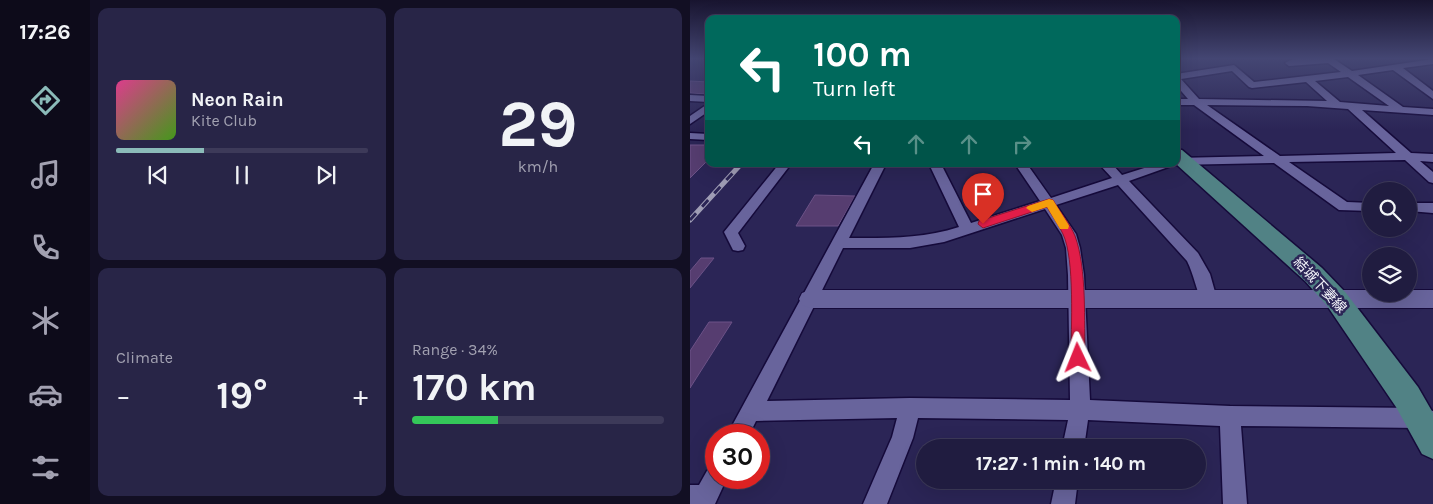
<!DOCTYPE html>
<html lang="en">
<head>
<meta charset="utf-8">
<style>
  body { margin:0; font-family:Karla,"Noto Sans JP",sans-serif; background:#282547; color:#f1f3f6; height:100vh; display:flex; flex-direction:column; font-size:19px; white-space:nowrap }
  * { box-sizing:border-box; margin:0 }
  p { font-size:16px; color:#a2a1b1 }
  .icon { flex:none; width:28px; height:28px; fill:none; stroke:currentColor; stroke-width:2; stroke-linecap:round; stroke-linejoin:round }
  .map { position:relative; flex:1; overflow:hidden }
  .drawer { display:flex; flex-direction:column; gap:8px; padding:8px; background:#120f23; width:600px }
  .drawer>* { flex:none }
  .hud { position:absolute; left:15px; top:15px; width:475px; height:152px; border-radius:10px; box-shadow:0 5px 20px #0002,0 0 0 1px #3d3a59; background:#00695c; color:#fff; overflow:hidden }
  .fabs { position:absolute; left:672px; top:182px; display:grid; gap:10px }
  .fabs a { display:grid; place-items:center; width:55px; height:55px; border-radius:50%; background:#201c40; box-shadow:0 5px 20px #0002,0 0 0 1px #3d3a59; font-size:25px }
  .speed { position:absolute; left:15px; top:424px; display:flex; gap:10px; font-size:25px; font-weight:700; text-align:center }
  .speed>* { display:grid; place-content:center; width:65px; height:65px; border-radius:50%; background:#201c40; box-shadow:0 5px 20px #0002,0 0 0 1px #3d3a59; line-height:1 }
  .speed .limit { border:8px solid #d22; background:#fff; color:#111 }
  .pin { position:absolute; display:grid; place-items:center; width:42px; height:42px; color:#fff; margin:-51px -21px; border-radius:50% 50% 50% 0; rotate:-45deg; box-shadow:0 0 5px #0007 }
  .pin .icon { rotate:45deg }
  .me { position:absolute; width:55px; margin:-28px; rotate:358deg; stroke-linejoin:round; filter:drop-shadow(0 0 4px #0008) }
  .turn { display:flex; align-items:center; gap:18px; height:105px; padding:0 25px; font-size:22px }
  .turn .icon { width:65px; height:65px; stroke-width:2.5 }
  .turn b { display:block; font-size:35px; line-height:42px }
  .lanes { display:flex; align-items:center; height:48px; padding:0 25px; background:#0003; justify-content:center; gap:25px; direction:ltr }
  .lanes .off { opacity:.35 }
  .big { font-size:38px; font-weight:700; line-height:1.1 }
  .drawer .card { flex:1; display:flex; flex-direction:column; justify-content:center; gap:8px; min-width:0; padding:0 18px; border-radius:10px; background:#282547 }
  .drawer .dial { align-items:center; gap:0 }
  .dial b { font-size:65px; line-height:1 }
  .song { display:flex; align-items:center; gap:15px }
  .cover { width:60px; height:60px; border-radius:8px; background:linear-gradient(135deg,hsl(330 70% 55%),hsl(100 70% 35%)) }
  .played { height:5px; border-radius:2px; background:linear-gradient(90deg,#8bbbb9 35%,#3d3a59 35%) }
  .keys { display:flex; justify-content:space-around; direction:ltr }
  .heat { display:flex; justify-content:space-between; align-items:center; font-size:28px; direction:ltr }
  .charge { height:8px; border-radius:4px; background:linear-gradient(90deg,#34c759 34%,#3d3a59 0) }
  .drawer .tiles { flex:1; display:grid; gap:8px; grid-template-columns:repeat(2,1fr) }
  .trip { position:absolute; left:226px; top:439px; width:290px; height:50px; border-radius:25px; background:#201c40; box-shadow:0 5px 20px #0002,0 0 0 1px #3d3a59; font-weight:700; line-height:50px; text-align:center }
  main { display:flex; flex:1; min-height:0 }
  .tabs { display:flex; flex-direction:column; width:90px; justify-content:space-around; align-items:center; background:#0d0b1a; color:#a2a1b1 }
  .tabs .icon { width:35px; height:35px }
  .tabs .active { color:#8bbbb9 }
  .tabs b { font-size:22px; color:#f1f3f6 }
  .map>svg:first-child { display:block }
  .building { fill:#563d70; stroke:#6c5287 }
  .lines { fill:none; stroke-linecap:round; stroke-linejoin:round }
  .street-casing { stroke:#150a3a; stroke-width:3 }
  .secondary-casing { stroke:#150a3a; stroke-width:2 }
  .primary-casing { stroke:#150a3a; stroke-width:3 }
  .street { fill:#68649c; fill-rule:evenodd }
  .secondary { fill:#68649c; fill-rule:evenodd }
  .primary { fill:#518285; fill-rule:evenodd }
  .rail-casing { stroke:#9f9db5; stroke-width:5 }
  .rail { stroke:#2b2556; stroke-width:3; stroke-dasharray:9; stroke-linecap:butt }
  .route { fill:#e11d48; stroke:#92132f }
  .slow { fill:#f59e0b }
  .labels { text-anchor:middle; dominant-baseline:central; stroke-width:5; stroke-linejoin:round; paint-order:stroke }
  .street-label { font-size:14px; fill:#f4f4fa; stroke:#2b2556 }
</style>
</head>
<body>
<main>
<nav class="tabs">
<b>17:26</b>
<svg class="icon active" aria-label="directions" viewBox="0 0 24 24"><path d="M12 3l9 9-9 9-9-9zM9 14v-3h6M13 9l2 2-2 2"/></svg>
<svg class="icon" aria-label="music" viewBox="0 0 24 24"><path d="M9 18V5l10-2v13"/><circle cx="6" cy="18" r="3"/><circle cx="16" cy="16" r="3"/></svg>
<svg class="icon" aria-label="phone" viewBox="0 0 24 24"><path d="M5 4h4l2 5-3 2q2 4 5 5l2-3 5 2v4C11 20 4 13 5 4z"/></svg>
<svg class="icon" aria-label="climate" viewBox="0 0 24 24"><path d="M12 3v18M4 7l16 10M4 17L20 7"/></svg>
<svg class="icon" aria-label="car" viewBox="0 0 24 24"><path d="M5 17H2v-5l4-1 3-4h7l3 4 3 1v5h-3M9 17h6M6 11h13"/><circle cx="7" cy="17" r="2"/><circle cx="17" cy="17" r="2"/></svg>
<svg class="icon" aria-label="filters" viewBox="0 0 24 24"><path d="M4 7h16M4 17h16"/><circle cx="9" cy="7" r="2"/><circle cx="15" cy="17" r="2"/></svg>
</nav>
<section class="drawer">
<div class="tiles">
<div class="card">
<div class="song"><i class="cover"></i><div><b>Neon Rain</b><p>Kite Club</p></div></div>
<div class="played"></div>
<div class="keys"><svg class="icon" aria-label="previous" viewBox="0 0 24 24"><path d="M18 5L8 12l10 7zM5 5v14"/></svg><svg class="icon" aria-label="pause" viewBox="0 0 24 24"><path d="M8 5v14M16 5v14"/></svg><svg class="icon" aria-label="next" viewBox="0 0 24 24"><path d="M6 5l10 7-10 7zM19 5v14"/></svg></div>
</div>
<div class="card dial"><b>29</b><p>km/h</p></div>
<div class="card"><p>Climate</p>
<div class="heat"><a>−</a><b class="big">19°</b><a>+</a></div>
</div>
<div class="card"><p>Range · 34%</p><b class="big">170 km</b><div class="charge"></div></div>
</div>
</section>
<div class="map">
<svg width="743" height="504" viewBox="0 0 743 504">
  <rect width="100%" height="100%" fill="#2b2556"/>
  <g class="building">
    <polygon points="0,81 19,82 19,91 15,94 0,93"/>
    <polygon points="0,145 19,145 19,159 0,178"/>
    <polygon points="125,195 165,196 148,226 106,226"/>
    <polygon points="11,258 24,258 0,288 0,271"/>
    <polygon points="19,322 42,322 0,388 0,351"/>
  </g>
  <g class="lines">
    <g class="street-casing">
      <g id="street">
        <path d="M644 59 662 71 743 59V64L713 68 743 91V99L703 70 668 75 713 107 743 109V115L672 110 721 153 743 154V162L730 161 743 172V183L739 182 715 160 599 162 657 202 681 203V211L649 210 584 163 484 165 439 181 508 253 520 274 527 299 525 304 519 306 513 304C506 290 504 275 497 261L428 185 366 205 386 234 390 248 394 275 400 400 540 406 730 408 743 411V431L730 428 551 426 557 504H533L530 426 398 420 394 448H372L378 420 228 418 223 438 197 504H173L202 437 207 418 66 421 59 435H37L184 164H196L159 238C197 238 232 239 269 227L239 164H251L281 223 350 201 325 164H337L361 198 422 178 409 164H422L432 175 467 164H486V158L574 156 504 105H486V99H498L486 85V74L544 65 564 82 651 72 638 63 599 66 595 63C606 55 631 59 644 59ZM542 71 559 87 562 88 616 82 637 101 509 99 491 79ZM658 77 699 106 650 102 625 81ZM517 105 617 106 658 109 706 153 590 156ZM355 209 372 235 376 248 378 275 380 400 220 398 77 401 153 248H220L254 242Z"/>
        <polygon points="0,95 19,96 19,102 0,101"/>
        <polygon points="19,103 19,111 0,124 0,116"/>
        <polygon points="0,133 19,134 19,140 0,139"/>
        <polygon points="89,164 101,164 48,233 55,246 53,250 48,251 43,250 34,232"/>
        <polygon points="719,203 743,203 743,213 719,211"/>
        <polygon points="26,466 26,478 37,478 25,504 0,504 0,485 9,485 18,469"/>
        <polygon points="366,480 388,480 385,504 361,504"/>
      </g>
    </g>
    <g class="secondary-casing">
      <polygon id="secondary" points="120,290 681,290 681,294 719,294 719,290 743,290 743,308 120,308 112,305 109,299 112,293"/>
    </g>
    <g class="primary-casing">
      <polygon id="primary" points="486,149 492,150 632,268 656,293 728,387 743,413 743,459 732,454 706,407 638,307 616,282 486,164"/>
    </g>
    <use href="#street" class="street"/>
    <use href="#secondary" class="secondary"/>
    <use href="#primary" class="primary"/>
    <g class="rail-casing">
      <polyline id="rail" points="0,220 51,164"/>
    </g>
    <use href="#rail" class="rail"/>
  </g>
  <linearGradient id="sky" x2="0" y2="1"><stop stop-color="#18142f"/><stop offset="0.45" stop-color="#444673"/><stop offset="1" stop-color="#444673" stop-opacity="0"/></linearGradient>
  <rect width="743" height="130" fill="url(#sky)"/>
  <path class="route" d="M359 199 363 200C370 212 380 224 385 236 397 269 394 322 395 358L393 363 388 365 383 363 381 358C381 328 385 259 373 234 369 225 362 216 357 207L293 228 288 224 289 221Z"/>
  <polygon class="slow" points="359,199 363,200 378,224 379,226 378,229 370,229 357,207 342,212 336,208 338,206"/>
  <g class="labels">
    <g class="street-label">
      <text transform="translate(630 285) rotate(47)">結城下妻線</text>
    </g>
  </g>
</svg>
<div class="fabs">
<a><svg class="icon" aria-label="search" viewBox="0 0 24 24"><circle cx="10" cy="10" r="6"/><path d="M15 15l6 6"/></svg></a>
<a><svg class="icon" aria-label="layers" viewBox="0 0 24 24"><path d="M12 4l9 5-9 5-9-5zM3 14l9 5 9-5"/></svg></a>
</div>
<div class="speed"><div class="limit">30</div></div>
<div class="pin" style="left:293px;top:224px;background:#d93025"><svg class="icon" aria-label="arrive" viewBox="0 0 24 24"><path d="M6 21V4h12l-3 4 3 4H6"/></svg></div>
<svg class="me" style="left:388px;top:358px" viewBox="-20 -20 40 40"><path d="M0-17L14 15 0 8-14 15z" fill="#e11d48" stroke="#fff" stroke-width="4"/></svg>
<div class="trip">17:27 · 1 min · 140 m</div>
<div class="hud">
<div class="turn"><svg class="icon" aria-label="left" viewBox="0 0 24 24"><path d="M17 20v-9H6M10 6l-5 5 5 5"/></svg><div><b>100 m</b>Turn left</div></div>
<div class="lanes"><svg class="icon" aria-label="left" viewBox="0 0 24 24"><path d="M17 20v-9H6M10 6l-5 5 5 5"/></svg><svg class="icon off" aria-label="ahead" viewBox="0 0 24 24"><path d="M12 20V5M6 11l6-6 6 6"/></svg><svg class="icon off" aria-label="ahead" viewBox="0 0 24 24"><path d="M12 20V5M6 11l6-6 6 6"/></svg><svg class="icon off" aria-label="right" viewBox="0 0 24 24"><path d="M7 20v-9h11M14 6l5 5-5 5"/></svg></div>
</div>
</div>
</main>
</body>
</html>
